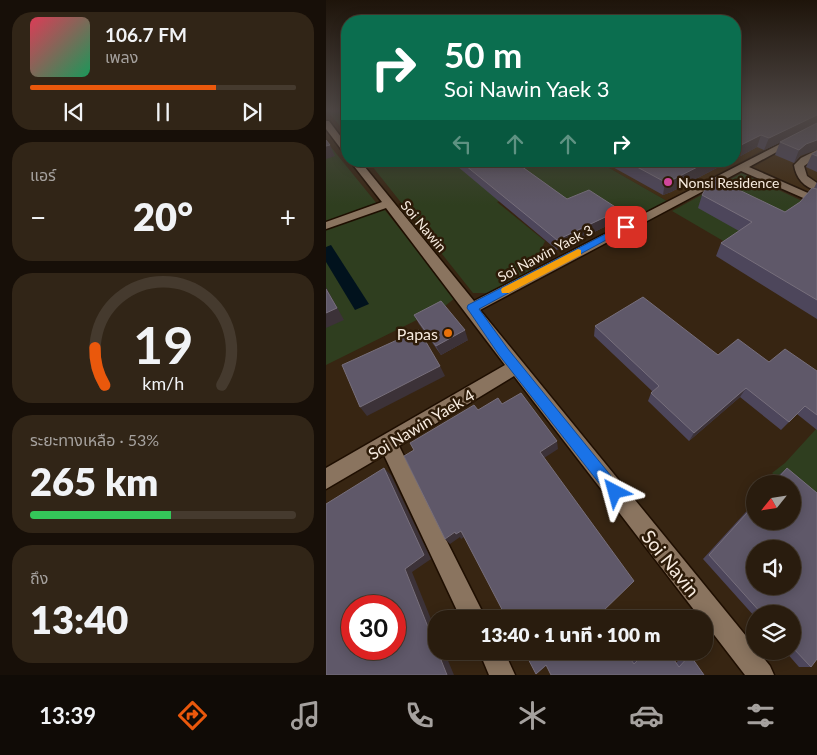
<!DOCTYPE html>
<html lang="th">
<head>
<meta charset="utf-8">
<style>
  body { margin:0; font-family:Lato,"Noto Sans Thai",sans-serif; background:#312517; color:#f1f3f6; height:100vh; display:flex; flex-direction:column; font-size:19px; white-space:nowrap }
  * { box-sizing:border-box; margin:0 }
  p { font-size:16px; color:#a5a19e }
  .icon { flex:none; width:28px; height:28px; fill:none; stroke:currentColor; stroke-width:2; stroke-linecap:round; stroke-linejoin:round }
  .map { position:relative; flex:1; overflow:hidden }
  .sheet { display:flex; flex-direction:column; gap:12px; padding:12px; background:#170f08; width:326px }
  .sheet>* { flex:none }
  .guide { position:absolute; left:15px; top:15px; width:400px; height:152px; border-radius:20px; box-shadow:0 2px 12px #0003,0 0 0 1px #453a2e; background:#0b6e4f; color:#fff; overflow:hidden }
  .needle { width:32px; rotate:240deg }
  .buttons { position:absolute; left:420px; top:475px; display:grid; gap:10px }
  .buttons a { display:grid; place-items:center; width:55px; height:55px; border-radius:50%; background:#291c0e; box-shadow:0 2px 12px #0003,0 0 0 1px #453a2e; font-size:25px }
  .speed { position:absolute; left:15px; top:595px; display:flex; gap:10px; font-size:25px; font-weight:700; text-align:center }
  .speed>* { display:grid; place-content:center; width:65px; height:65px; border-radius:50%; background:#291c0e; box-shadow:0 2px 12px #0003,0 0 0 1px #453a2e; line-height:1 }
  .speed .limit { border:8px solid #d22; background:#fff; color:#111 }
  .pin { position:absolute; display:grid; place-items:center; width:42px; height:42px; color:#fff; margin:-21px; border-radius:10px; box-shadow:0 2px 8px #0006 }
  .me { position:absolute; width:55px; margin:-28px; rotate:321deg; stroke-linejoin:round; filter:drop-shadow(0 0 4px #0008) }
  .turn { display:flex; align-items:center; gap:18px; height:105px; padding:0 20px; font-size:22px }
  .turn .icon { width:65px; height:65px; stroke-width:2.5 }
  .turn b { display:block; font-size:35px; line-height:42px }
  .lanes { display:flex; align-items:center; height:48px; padding:0 20px; background:#0003; justify-content:center; gap:25px; direction:ltr }
  .lanes .off { opacity:.35 }
  .big { font-size:38px; font-weight:800; line-height:1.1 }
  .sheet .tile { flex:1; display:flex; flex-direction:column; justify-content:center; gap:8px; min-width:0; padding:0 18px; border-radius:20px; background:#312517 }
  .sheet .dial { align-items:center; gap:0 }
  .dial svg { height:130px; overflow:visible; fill:none; stroke:#453a2e; stroke-width:7; stroke-linecap:round; text-anchor:middle }
  .dial text { fill:#f1f3f6; stroke:none }
  .song { display:flex; align-items:center; gap:15px }
  .cover { width:60px; height:60px; border-radius:8px; background:linear-gradient(135deg,hsl(350 70% 55%),hsl(150 70% 35%)) }
  .played { height:5px; border-radius:2px; background:linear-gradient(90deg,#ea580c 70%,#453a2e 70%) }
  .keys { display:flex; justify-content:space-around; direction:ltr }
  .heat { display:flex; justify-content:space-between; align-items:center; font-size:28px; direction:ltr }
  .charge { height:8px; border-radius:4px; background:linear-gradient(90deg,#34c759 53%,#453a2e 0) }
  .trip { position:absolute; left:102px; top:610px; width:285px; height:50px; border-radius:20px; background:#291c0e; box-shadow:0 2px 12px #0003,0 0 0 1px #453a2e; font-weight:800; line-height:50px; text-align:center }
  .tab-bar { display:flex; height:80px; justify-content:space-around; align-items:center; background:#100b06; color:#a5a19e }
  .tab-bar .icon { width:35px; height:35px }
  .tab-bar .active { color:#ea580c }
  .tab-bar b { font-size:22px; color:#f1f3f6 }
  main { display:flex; flex:1; min-height:0 }
  .map>svg:first-child { display:block }
  .built { fill:#402a10 }
  .green { fill:#2f3e1f }
  .water { fill:#01121d }
  .lines { fill:none; stroke-linecap:round; stroke-linejoin:round }
  .minor-casing { stroke:#1e0e00; stroke-width:3 }
  .minor { fill:#8a745f; fill-rule:evenodd }
  .wall { fill:#4d465b; fill-rule:evenodd }
  .shaded-wall { fill:#3c3238 }
  .building { fill:#5f5869; stroke:#776f7c; fill-rule:evenodd }
  .route { fill:#1a73e8; stroke:#114b97 }
  .slow { fill:#f59e0b }
  .hotel-dot { fill:#d1479c; stroke:#2d1b08; stroke-width:2 }
  .food-dot { fill:#e8710a; stroke:#2d1b08; stroke-width:2 }
  .labels { text-anchor:middle; dominant-baseline:central; stroke-width:5; stroke-linejoin:round; paint-order:stroke }
  .far-poi-label { font-size:14px; fill:#f8ece0; stroke:#2d1b08; text-anchor:start }
  .far-street-label { font-size:14px; fill:#f8ece0; stroke:#2d1b08 }
  .poi-label { font-size:16px; fill:#f8ece0; stroke:#2d1b08; text-anchor:end }
  .street-label { font-size:16px; fill:#f8ece0; stroke:#2d1b08 }
  .near-street-label { font-size:19px; fill:#f8ece0; stroke:#2d1b08 }
</style>
</head>
<body>
<main>
<section class="sheet">
<div class="tile">
<div class="song"><i class="cover"></i><div><b>106.7 FM</b><p>เพลง</p></div></div>
<div class="played"></div>
<div class="keys"><svg class="icon" aria-label="previous" viewBox="0 0 24 24"><path d="M18 5L8 12l10 7zM5 5v14"/></svg><svg class="icon" aria-label="pause" viewBox="0 0 24 24"><path d="M8 5v14M16 5v14"/></svg><svg class="icon" aria-label="next" viewBox="0 0 24 24"><path d="M6 5l10 7-10 7zM19 5v14"/></svg></div>
</div>
<div class="tile"><p>แอร์</p>
<div class="heat"><a>−</a><b class="big">20°</b><a>+</a></div>
</div>
<div class="tile dial"><svg viewBox="0 0 100 80">
<path d="M14 69A42 42 0 1 1 86 69"/>
<path d="M14 69A42 42 0 0 1 8 46" stroke="#ea580c"/>
<text x="50" y="56" font-size="32" font-weight="700">19</text>
<text x="50" y="72" font-size="11">km/h</text>
</svg></div>
<div class="tile"><p>ระยะทางเหลือ · 53%</p><b class="big">265 km</b><div class="charge"></div></div>
<div class="tile"><p>ถึง</p><b class="big">13:40</b></div>
</section>
<div class="map">
<svg width="491" height="675" viewBox="0 0 491 675">
  <rect width="100%" height="100%" fill="#372512"/>
  <g class="built">
    <polygon points="409,131 444,146 341,201 271,161 409,161"/>
    <polygon points="491,131 491,196 428,167 486,133"/>
  </g>
  <g class="green">
    <polygon points="2,111 21,111 21,135"/>
    <polygon points="0,141 52,205 0,223"/>
    <polygon points="42,161 133,161 152,174 191,161 271,161 341,201 300,222 250,208 215,184 171,202 219,241 206,270 162,293 147,293"/>
    <polygon points="416,173 487,206 411,249 346,211"/>
    <polygon points="58,209 129,298 119,306 0,365 0,230"/>
    <polygon points="491,428 491,512 466,484 459,484 446,473 459,463"/>
  </g>
  <polygon class="water" points="5,245 43,304 29,310 0,262 0,247"/>
  <g class="lines">
    <g class="minor-casing">
      <g id="minor">
        <polygon points="0,121 3,121 21,145 21,154 18,153 0,129"/>
        <polygon points="491,125 491,130 423,167 491,197 491,204 415,171 154,310 429,647 429,651 432,651 444,666 448,675 419,675 379,623 379,619 375,619 188,376 73,446 160,619 135,619 58,455 0,489 0,468 179,365 60,208 0,229 0,222 56,202 24,161 34,161 148,301"/>
        <path d="M491 150V157L478 166 481 176 491 183V191C478 187 470 178 468 165L475 158Z"/>
        <polygon points="153,651 178,651 189,675 163,675"/>
      </g>
    </g>
    <use href="#minor" class="minor"/>
  </g>
  <g class="wall">
    <polygon points="409,111 491,111 474,156 468,163 449,155 454,142 459,140 438,150 431,147 409,159"/>
    <polygon points="491,151 491,172 480,167 486,154"/>
    <polygon points="125,161 188,161 241,199 293,220 231,250"/>
    <polygon points="276,161 404,161 345,192 337,195"/>
    <polygon points="491,182 491,319 390,256 395,243 413,231 372,208 376,195 459,212 474,202 488,188"/>
    <polygon points="88,315 142,340 115,355 93,324"/>
    <polygon points="269,326 392,355 443,362 491,371 491,430 471,414 455,430 414,397 363,441 322,401 325,393 326,391 268,336"/>
    <path d="M461 468 491 493V659L485 667H473L459 651H466V614H429V617L377 559 429 502V521H466V484H445L453 475ZM429 549H466V586H429Z"/>
    <polygon points="198,651 306,662 317,651 342,651 350,663 358,654 364,655 378,675 220,666 210,674"/>
  </g>
  <g class="shaded-wall">
    <polygon points="491,115 491,125 438,150 443,138"/>
    <polygon points="435,135 431,147 409,159 409,148"/>
    <polygon points="491,140 491,150 474,156 468,163 473,150 480,144"/>
    <polygon points="4,145 9,156 0,159 0,146"/>
    <polygon points="383,161 404,161 345,192 337,195 339,182"/>
    <polygon points="294,210 293,220 231,250 231,240"/>
    <polygon points="0,287 18,320 0,328"/>
    <polygon points="139,330 142,340 115,355 110,346"/>
    <polygon points="114,366 119,376 41,416 34,407"/>
    <polygon points="420,388 414,397 363,441 368,433"/>
    <polygon points="231,441 232,449 215,460 214,452"/>
    <polygon points="58,468 65,475 105,559 86,572 111,634 111,650 79,569"/>
    <polygon points="135,531 140,536 135,539 134,537 124,544 119,539 129,532"/>
    <polygon points="112,651 118,651 128,675 121,675"/>
  </g>
  <g class="building">
    <polygon points="409,111 491,111 491,115 443,138 435,135 409,148"/>
    <polygon points="491,123 491,140 480,144 473,150 454,142"/>
    <polygon points="0,140 4,145 0,146"/>
    <polygon points="491,151 491,156 486,154"/>
    <polygon points="134,161 188,161 241,199 263,190 294,210 231,240"/>
    <polygon points="300,161 383,161 348,179 339,182"/>
    <polygon points="386,177 459,212 474,202 486,188 491,189 491,300 395,243 426,222 376,195"/>
    <polygon points="0,289 11,308 0,313"/>
    <polygon points="317,297 392,355 412,339 443,362 459,349 491,371 491,415 479,406 463,422 420,388 368,433 325,393 333,386 269,326"/>
    <polygon points="115,301 139,330 110,346 88,315"/>
    <polygon points="93,330 114,366 34,407 16,365"/>
    <polygon points="195,393 231,441 214,452 308,581 274,614 277,619 181,619 135,531 130,534 129,532 119,539 78,456 88,450 84,443 148,405 152,410 172,398 176,404"/>
    <path d="M58 468 98 555 79 569 121 675H0V504ZM26 606H69V649H26Z"/>
    <path d="M461 468 491 493V659L485 667 466 647V614H436L383 555 429 504V521H466V484H447ZM429 549H466V586H429Z"/>
    <polygon points="198,651 299,651 308,664 321,651 342,651 353,667 364,655 378,675 225,675 220,665 210,674"/>
  </g>
  <linearGradient id="sky" x2="0" y2="1"><stop stop-color="#1e140a"/><stop offset="0.54" stop-color="#4d4644"/><stop offset="1" stop-color="#4d4644" stop-opacity="0"/></linearGradient>
  <rect width="491" height="205" fill="url(#sky)"/>
  <polygon class="route" points="297,225 304,227 153,309 182,349 294,487 297,492 294,497 289,500 284,497 173,355 141,308 142,305"/>
  <polygon class="slow" points="252,249 255,250 255,255 183,293 176,293 175,290 176,288"/>
  <circle class="hotel-dot" cx="342" cy="182" r="5"/>
  <circle class="food-dot" cx="122" cy="333" r="5"/>
  <g class="labels">
    <g class="far-poi-label">
      <text x="352" y="182">Nonsi Residence</text>
    </g>
    <g class="far-street-label">
      <text transform="translate(98 226) rotate(50)">Soi Nawin</text>
      <text transform="translate(219 253) rotate(-28)">Soi Nawin Yaek 3</text>
    </g>
    <g class="poi-label">
      <text x="112" y="333">Papas</text>
    </g>
    <g class="street-label">
      <text transform="translate(95 424) rotate(-31)">Soi Nawin Yaek 4</text>
    </g>
    <g class="near-street-label">
      <text transform="translate(345 563) rotate(51)">Soi Navin</text>
    </g>
  </g>
</svg>
<div class="buttons">
<a><svg class="needle" viewBox="-14 -14 28 28"><path d="M0-13l5 13h-10z" fill="#e53935"/><path d="M0 13l5-13h-10z" fill="#a5a19e"/></svg></a>
<a><svg class="icon" aria-label="sound" viewBox="0 0 24 24"><path d="M4 9h4l5-4v14l-5-4H4zM17 9q2 3 0 6"/></svg></a>
<a><svg class="icon" aria-label="layers" viewBox="0 0 24 24"><path d="M12 4l9 5-9 5-9-5zM3 14l9 5 9-5"/></svg></a>
</div>
<div class="speed"><div class="limit">30</div></div>
<div class="pin" style="left:300px;top:227px;background:#d93025"><svg class="icon" aria-label="arrive" viewBox="0 0 24 24"><path d="M6 21V4h12l-3 4 3 4H6"/></svg></div>
<svg class="me" style="left:289px;top:492px" viewBox="-20 -20 40 40"><path d="M0-17L14 15 0 8-14 15z" fill="#1a73e8" stroke="#fff" stroke-width="4"/></svg>
<div class="trip">13:40 · 1 นาที · 100 m</div>
<div class="guide">
<div class="turn"><svg class="icon" aria-label="right" viewBox="0 0 24 24"><path d="M7 20v-9h11M14 6l5 5-5 5"/></svg><div><b>50 m</b>Soi Nawin Yaek 3</div></div>
<div class="lanes"><svg class="icon off" aria-label="left" viewBox="0 0 24 24"><path d="M17 20v-9H6M10 6l-5 5 5 5"/></svg><svg class="icon off" aria-label="ahead" viewBox="0 0 24 24"><path d="M12 20V5M6 11l6-6 6 6"/></svg><svg class="icon off" aria-label="ahead" viewBox="0 0 24 24"><path d="M12 20V5M6 11l6-6 6 6"/></svg><svg class="icon" aria-label="right" viewBox="0 0 24 24"><path d="M7 20v-9h11M14 6l5 5-5 5"/></svg></div>
</div>
</div>
</main>
<nav class="tab-bar">
<b>13:39</b>
<svg class="icon active" aria-label="directions" viewBox="0 0 24 24"><path d="M12 3l9 9-9 9-9-9zM9 14v-3h6M13 9l2 2-2 2"/></svg>
<svg class="icon" aria-label="music" viewBox="0 0 24 24"><path d="M9 18V5l10-2v13"/><circle cx="6" cy="18" r="3"/><circle cx="16" cy="16" r="3"/></svg>
<svg class="icon" aria-label="phone" viewBox="0 0 24 24"><path d="M5 4h4l2 5-3 2q2 4 5 5l2-3 5 2v4C11 20 4 13 5 4z"/></svg>
<svg class="icon" aria-label="climate" viewBox="0 0 24 24"><path d="M12 3v18M4 7l16 10M4 17L20 7"/></svg>
<svg class="icon" aria-label="car" viewBox="0 0 24 24"><path d="M5 17H2v-5l4-1 3-4h7l3 4 3 1v5h-3M9 17h6M6 11h13"/><circle cx="7" cy="17" r="2"/><circle cx="17" cy="17" r="2"/></svg>
<svg class="icon" aria-label="filters" viewBox="0 0 24 24"><path d="M4 7h16M4 17h16"/><circle cx="9" cy="7" r="2"/><circle cx="15" cy="17" r="2"/></svg>
</nav>
</body>
</html>
